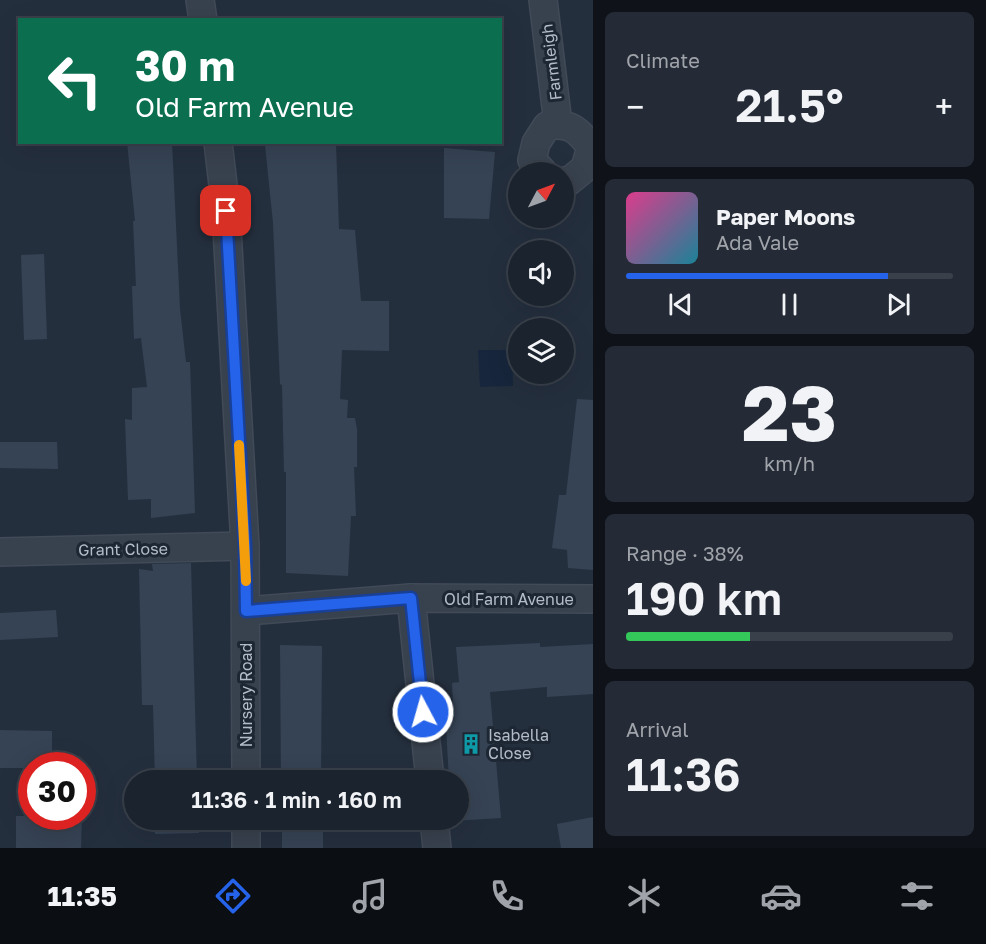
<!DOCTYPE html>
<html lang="en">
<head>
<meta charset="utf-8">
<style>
  body { margin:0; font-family:"Golos Text",sans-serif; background:#242b36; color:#f1f3f6; height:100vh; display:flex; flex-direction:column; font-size:22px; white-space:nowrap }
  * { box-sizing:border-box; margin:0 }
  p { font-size:20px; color:#a0a4aa }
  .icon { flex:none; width:33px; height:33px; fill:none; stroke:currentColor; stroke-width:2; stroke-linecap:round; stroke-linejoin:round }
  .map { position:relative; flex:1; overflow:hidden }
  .panel { display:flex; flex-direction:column; gap:12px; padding:12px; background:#0f1319; width:393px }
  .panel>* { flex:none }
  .top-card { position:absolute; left:18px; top:18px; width:484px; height:126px; border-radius:0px; box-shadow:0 6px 24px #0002,0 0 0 2px #39404a; background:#0b6e4f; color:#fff; overflow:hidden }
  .needle { width:39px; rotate:49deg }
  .buttons { position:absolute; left:508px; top:162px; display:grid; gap:12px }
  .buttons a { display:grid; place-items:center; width:66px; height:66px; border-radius:50%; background:#1b232e; box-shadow:0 6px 24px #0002,0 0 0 2px #39404a; font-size:30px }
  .speed { position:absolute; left:18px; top:752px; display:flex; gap:12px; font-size:30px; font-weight:700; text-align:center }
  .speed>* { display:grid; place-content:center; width:78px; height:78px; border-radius:50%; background:#1b232e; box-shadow:0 6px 24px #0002,0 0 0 2px #39404a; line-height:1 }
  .speed .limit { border:9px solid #d22; background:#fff; color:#111 }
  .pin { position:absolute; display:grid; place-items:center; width:51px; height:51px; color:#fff; margin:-26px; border-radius:12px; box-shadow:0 3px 9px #0006 }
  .me { position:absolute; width:66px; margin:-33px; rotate:354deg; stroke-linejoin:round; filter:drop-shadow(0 0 4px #0008) }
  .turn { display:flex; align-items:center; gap:21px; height:126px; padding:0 18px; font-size:27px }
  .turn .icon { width:78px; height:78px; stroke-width:2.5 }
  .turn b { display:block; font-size:42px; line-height:51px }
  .big { font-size:45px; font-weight:600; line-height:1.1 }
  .panel .card { flex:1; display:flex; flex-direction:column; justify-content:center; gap:9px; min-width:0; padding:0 21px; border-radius:9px; background:#242b36 }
  .panel .dial { align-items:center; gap:0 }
  .dial b { font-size:78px; line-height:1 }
  .song { display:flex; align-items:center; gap:18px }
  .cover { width:72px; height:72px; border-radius:9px; background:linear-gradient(135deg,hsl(330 70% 55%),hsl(190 70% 35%)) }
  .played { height:6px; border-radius:3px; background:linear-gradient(90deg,#2563eb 80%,#39404a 80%) }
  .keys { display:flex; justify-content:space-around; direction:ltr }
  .heat { display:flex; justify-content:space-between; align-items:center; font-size:33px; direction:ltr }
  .charge { height:9px; border-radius:4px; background:linear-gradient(90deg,#34c759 38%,#39404a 0) }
  .trip { position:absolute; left:124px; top:770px; width:345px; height:60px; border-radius:30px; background:#1b232e; box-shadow:0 6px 24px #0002,0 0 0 2px #39404a; font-weight:600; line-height:60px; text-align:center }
  .tabs { display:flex; height:96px; justify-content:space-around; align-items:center; background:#0b0e12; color:#a0a4aa }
  .tabs .icon { width:42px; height:42px }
  .tabs .active { color:#2563eb }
  .tabs b { font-size:27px; color:#f1f3f6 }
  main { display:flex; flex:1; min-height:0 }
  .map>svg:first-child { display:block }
  .water { fill:#17263c }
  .building { fill:#364354 }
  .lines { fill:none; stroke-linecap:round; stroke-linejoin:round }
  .street-casing { stroke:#414a57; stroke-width:30 }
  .street { stroke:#38414e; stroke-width:27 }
  .route-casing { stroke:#184099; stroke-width:15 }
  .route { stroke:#2563eb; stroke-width:10 }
  .slow { stroke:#f59e0b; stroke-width:10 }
  .labels { text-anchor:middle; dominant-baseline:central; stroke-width:6; stroke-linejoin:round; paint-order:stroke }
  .street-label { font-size:16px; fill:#b4bcc9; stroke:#1d2633 }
  .poi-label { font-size:16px; fill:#b4bcc9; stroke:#1d2633; text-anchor:start }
</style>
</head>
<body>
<main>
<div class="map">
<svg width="593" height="848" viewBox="0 0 593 848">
  <rect width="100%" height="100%" fill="#242f3e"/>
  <polygon class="water" points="478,350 512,350 513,386 480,387"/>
  <g class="building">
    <polygon points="127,142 172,142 180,309 186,362 190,362 195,513 151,518 151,499 128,500 125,419 132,420 132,388 147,387 141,338 134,339 132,286 136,286 133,221 135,221"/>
    <polygon points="336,144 339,229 355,230 361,301 389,301 389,351 342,350 340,399 348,400 347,418 355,418 357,429 357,467 354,467 356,516 351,516 348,576 286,573 286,472 284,472 282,385 280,384 273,223 265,145"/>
    <polygon points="444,148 495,152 489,219 444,218"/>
    <polygon points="44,254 47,339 24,340 21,255"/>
    <polygon points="577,399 593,400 593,570 568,568 567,550 552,548 559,495 566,495"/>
    <polygon points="0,442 57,442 58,469 0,468"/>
    <polygon points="191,563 197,780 155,780 153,705 142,705 139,569 153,571 152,564"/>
    <polygon points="56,610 58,637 0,640 0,613"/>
    <polygon points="540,643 540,647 593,644 593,694 547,697 547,687 490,692 501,818 452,821 452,819 459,819 459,780 449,780 445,707 453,705 452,683 459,682 456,647"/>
    <polygon points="280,645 322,646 321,780 281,780"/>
    <polygon points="0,730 52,731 52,765 32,765 32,768 0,768"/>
    <polygon points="16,816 82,816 81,848 16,848"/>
    <polygon points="593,817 593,848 561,848 557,824"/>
    <polygon points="155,819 198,819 199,833 155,834"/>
    <rect x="282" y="819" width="41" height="29"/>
  </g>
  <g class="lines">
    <g class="street-casing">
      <g id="street">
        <polyline points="200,0 203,20"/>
        <polyline points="543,0 558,124"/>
        <polyline points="218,142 226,211 245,546 246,780"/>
        <path d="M543 172 532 160 536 143 547 126C570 122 578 130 591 147L585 168 568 182 564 181"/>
        <polyline points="0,552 245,546"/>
        <polyline points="411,598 430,780"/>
        <polyline points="246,611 411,598 593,599"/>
        <polyline points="434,819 437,848"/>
        <polyline points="246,848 246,819"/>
      </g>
    </g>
    <use href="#street" class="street"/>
  </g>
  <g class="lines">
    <g class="route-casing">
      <polyline id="route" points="226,211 245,546 246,611 411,598 423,712"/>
    </g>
    <use href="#route" class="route"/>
    <polyline class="slow" points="239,445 246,581"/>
  </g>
  <defs>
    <g id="building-bare" transform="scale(1.62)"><path d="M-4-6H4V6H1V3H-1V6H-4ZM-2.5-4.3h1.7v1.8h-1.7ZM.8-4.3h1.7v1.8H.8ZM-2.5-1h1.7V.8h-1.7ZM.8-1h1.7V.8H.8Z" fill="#0f9aa8" stroke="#1d2633" stroke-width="2.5" paint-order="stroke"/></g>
  </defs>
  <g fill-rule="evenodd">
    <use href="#building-bare" x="471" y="744"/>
  </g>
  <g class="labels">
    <g class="street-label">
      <text transform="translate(551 62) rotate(-97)">Farmleigh</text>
      <text transform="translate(123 549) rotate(-1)">Grant Close</text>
      <text x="509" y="599">Old Farm Avenue</text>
      <text transform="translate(246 695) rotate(-90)">Nursery Road</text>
    </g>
    <g class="poi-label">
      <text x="488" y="735">Isabella<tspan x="488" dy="18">Close</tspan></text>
    </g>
  </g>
</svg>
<div class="buttons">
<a><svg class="needle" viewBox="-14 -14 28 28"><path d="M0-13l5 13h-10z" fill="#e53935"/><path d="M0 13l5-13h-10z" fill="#a0a4aa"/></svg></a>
<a><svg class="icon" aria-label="sound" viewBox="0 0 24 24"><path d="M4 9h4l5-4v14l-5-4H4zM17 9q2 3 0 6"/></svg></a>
<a><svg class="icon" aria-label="layers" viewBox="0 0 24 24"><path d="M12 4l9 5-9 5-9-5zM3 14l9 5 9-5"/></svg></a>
</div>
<div class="speed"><div class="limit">30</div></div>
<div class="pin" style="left:226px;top:211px;background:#d93025"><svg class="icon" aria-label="arrive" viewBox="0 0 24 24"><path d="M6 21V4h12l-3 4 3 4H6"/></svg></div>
<svg class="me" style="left:423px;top:712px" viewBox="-20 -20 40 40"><circle r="17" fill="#2563eb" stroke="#fff" stroke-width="3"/><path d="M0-11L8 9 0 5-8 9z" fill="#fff"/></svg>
<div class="trip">11:36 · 1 min · 160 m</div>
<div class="top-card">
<div class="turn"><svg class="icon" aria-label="left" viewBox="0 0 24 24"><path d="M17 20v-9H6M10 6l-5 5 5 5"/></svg><div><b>30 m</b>Old Farm Avenue</div></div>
</div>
</div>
<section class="panel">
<div class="card"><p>Climate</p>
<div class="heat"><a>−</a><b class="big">21.5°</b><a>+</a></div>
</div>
<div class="card">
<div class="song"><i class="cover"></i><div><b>Paper Moons</b><p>Ada Vale</p></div></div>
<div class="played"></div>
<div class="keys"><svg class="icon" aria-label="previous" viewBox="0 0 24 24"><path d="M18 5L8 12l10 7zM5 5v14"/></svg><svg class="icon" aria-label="pause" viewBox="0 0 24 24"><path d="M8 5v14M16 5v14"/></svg><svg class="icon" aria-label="next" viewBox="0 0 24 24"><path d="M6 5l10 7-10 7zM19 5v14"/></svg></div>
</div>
<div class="card dial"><b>23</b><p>km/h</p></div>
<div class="card"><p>Range · 38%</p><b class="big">190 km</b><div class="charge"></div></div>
<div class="card"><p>Arrival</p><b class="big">11:36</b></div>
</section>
</main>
<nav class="tabs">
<b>11:35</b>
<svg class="icon active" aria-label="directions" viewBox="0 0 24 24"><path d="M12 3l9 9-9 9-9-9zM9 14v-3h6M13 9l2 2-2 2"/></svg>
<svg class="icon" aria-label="music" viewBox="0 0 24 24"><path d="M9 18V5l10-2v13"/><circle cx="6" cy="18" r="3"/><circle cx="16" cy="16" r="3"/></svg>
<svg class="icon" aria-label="phone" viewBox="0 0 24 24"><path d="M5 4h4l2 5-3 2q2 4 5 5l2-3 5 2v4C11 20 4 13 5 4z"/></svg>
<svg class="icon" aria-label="climate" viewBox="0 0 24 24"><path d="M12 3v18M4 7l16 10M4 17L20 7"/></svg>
<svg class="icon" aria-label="car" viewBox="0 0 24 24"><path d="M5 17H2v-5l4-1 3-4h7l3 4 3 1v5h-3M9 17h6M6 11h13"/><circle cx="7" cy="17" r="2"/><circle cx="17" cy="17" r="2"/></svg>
<svg class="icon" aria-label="filters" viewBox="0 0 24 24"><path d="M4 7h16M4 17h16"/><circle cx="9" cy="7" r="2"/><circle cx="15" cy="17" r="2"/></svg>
</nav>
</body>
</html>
